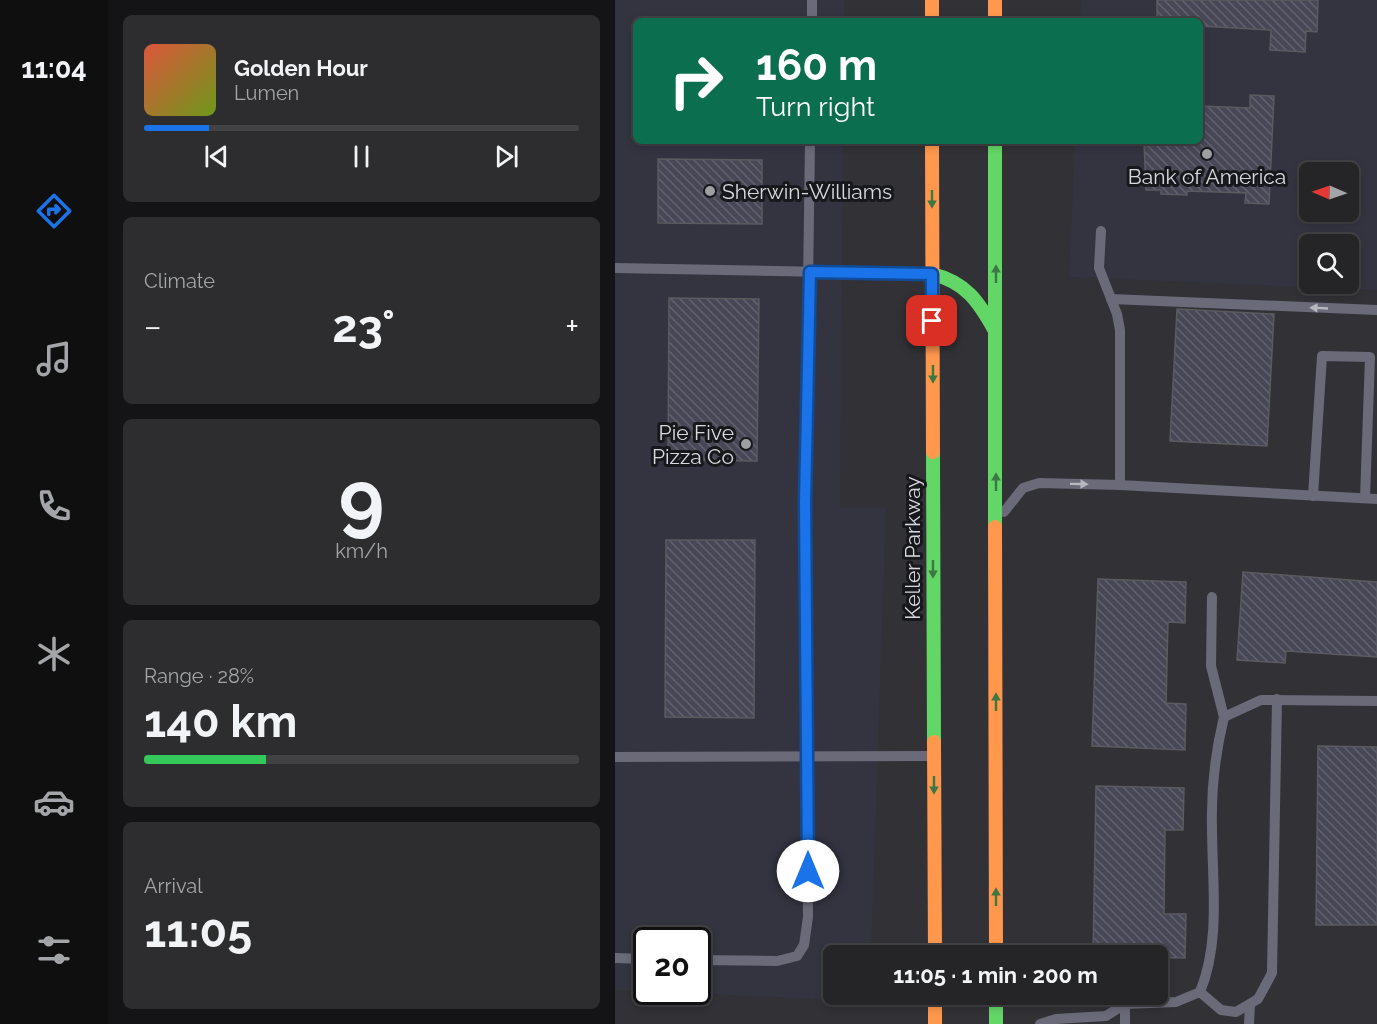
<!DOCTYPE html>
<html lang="en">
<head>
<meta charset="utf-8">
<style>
  body { margin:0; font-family:Raleway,sans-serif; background:#2d2d30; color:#f1f3f6; height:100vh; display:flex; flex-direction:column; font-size:22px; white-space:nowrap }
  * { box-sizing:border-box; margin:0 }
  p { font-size:20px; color:#a3a5a8 }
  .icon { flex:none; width:33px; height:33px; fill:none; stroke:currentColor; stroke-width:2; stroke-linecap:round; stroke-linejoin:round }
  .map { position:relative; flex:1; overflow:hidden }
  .drawer { display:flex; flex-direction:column; gap:15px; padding:15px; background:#141416; width:507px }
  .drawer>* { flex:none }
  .banner { position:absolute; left:18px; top:18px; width:570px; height:126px; border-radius:9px; box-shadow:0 3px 9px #0003,0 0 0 2px #424245; background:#0b6e4f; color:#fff; overflow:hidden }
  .needle { width:39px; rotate:272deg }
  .buttons { position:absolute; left:684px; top:162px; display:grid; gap:12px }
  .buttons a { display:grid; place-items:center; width:60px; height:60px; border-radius:9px; background:#252528; box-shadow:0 3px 9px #0003,0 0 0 2px #424245; font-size:30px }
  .speed { position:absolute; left:18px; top:927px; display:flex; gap:12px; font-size:30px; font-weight:700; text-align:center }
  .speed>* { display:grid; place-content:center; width:78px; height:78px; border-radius:50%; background:#252528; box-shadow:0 3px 9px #0003,0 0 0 2px #424245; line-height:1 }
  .speed .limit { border:3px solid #111; border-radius:9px; background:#fff; color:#111 }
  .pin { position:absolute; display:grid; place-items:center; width:51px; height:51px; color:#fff; margin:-26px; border-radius:12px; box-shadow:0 3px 9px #0006 }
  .me { position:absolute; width:66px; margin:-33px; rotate:0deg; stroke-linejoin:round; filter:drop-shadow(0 0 4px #0008) }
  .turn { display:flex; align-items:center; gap:21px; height:126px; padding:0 24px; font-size:27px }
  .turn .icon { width:78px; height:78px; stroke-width:2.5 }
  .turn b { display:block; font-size:42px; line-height:51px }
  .big { font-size:45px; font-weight:700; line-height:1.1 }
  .drawer .tile { flex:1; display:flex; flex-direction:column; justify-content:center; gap:9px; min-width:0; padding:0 21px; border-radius:9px; background:#2d2d30 }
  .drawer .dial { align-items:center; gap:0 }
  .dial b { font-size:78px; line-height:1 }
  .song { display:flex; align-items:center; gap:18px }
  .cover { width:72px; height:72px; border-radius:9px; background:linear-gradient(135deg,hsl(10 70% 55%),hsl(80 70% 35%)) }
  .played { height:6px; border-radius:3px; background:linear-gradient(90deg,#1a73e8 15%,#424245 15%) }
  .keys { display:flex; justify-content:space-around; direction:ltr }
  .heat { display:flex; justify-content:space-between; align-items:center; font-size:33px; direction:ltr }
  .charge { height:9px; border-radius:4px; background:linear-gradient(90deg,#34c759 28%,#424245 0) }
  .trip { position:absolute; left:208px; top:945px; width:345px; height:60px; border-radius:9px; background:#252528; box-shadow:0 3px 9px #0003,0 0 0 2px #424245; font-weight:700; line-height:60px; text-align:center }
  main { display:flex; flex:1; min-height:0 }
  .menu { display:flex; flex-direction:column; width:108px; justify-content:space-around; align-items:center; background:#0f0f10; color:#a3a5a8 }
  .menu .icon { width:42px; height:42px }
  .menu .on { color:#1a73e8 }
  .menu b { font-size:27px; color:#f1f3f6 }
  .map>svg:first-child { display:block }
  .built { fill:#343441; fill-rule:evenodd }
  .building { fill:url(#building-back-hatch); stroke:#5a5a5f; stroke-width:1.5 }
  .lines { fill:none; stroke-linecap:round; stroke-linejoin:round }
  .lane { stroke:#6a6a79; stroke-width:10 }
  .fast { stroke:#63d668; stroke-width:14 }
  .slow { stroke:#ff974d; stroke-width:14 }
  .oneway { fill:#3d7742 }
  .oneway2 { fill:#b7b7c0 }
  .route-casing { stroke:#114b97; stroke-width:15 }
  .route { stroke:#1a73e8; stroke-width:10 }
  .poi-dot { fill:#9e9ea3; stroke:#17181c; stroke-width:2 }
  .labels { text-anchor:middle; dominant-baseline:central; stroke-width:6; stroke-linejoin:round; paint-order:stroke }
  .poi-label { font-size:21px; fill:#d8d8de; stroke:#17181c }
  .street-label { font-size:21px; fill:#d8d8de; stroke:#17181c }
</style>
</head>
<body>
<main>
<nav class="menu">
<b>11:04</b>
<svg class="icon on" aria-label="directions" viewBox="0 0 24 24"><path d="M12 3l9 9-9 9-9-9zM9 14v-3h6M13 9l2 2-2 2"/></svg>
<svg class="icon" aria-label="music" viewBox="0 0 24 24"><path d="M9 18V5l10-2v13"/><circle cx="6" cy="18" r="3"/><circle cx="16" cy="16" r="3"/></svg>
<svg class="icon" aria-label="phone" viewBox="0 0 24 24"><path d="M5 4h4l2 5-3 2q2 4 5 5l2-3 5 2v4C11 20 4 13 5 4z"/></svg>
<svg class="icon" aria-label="climate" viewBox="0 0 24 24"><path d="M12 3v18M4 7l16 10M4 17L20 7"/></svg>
<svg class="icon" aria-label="car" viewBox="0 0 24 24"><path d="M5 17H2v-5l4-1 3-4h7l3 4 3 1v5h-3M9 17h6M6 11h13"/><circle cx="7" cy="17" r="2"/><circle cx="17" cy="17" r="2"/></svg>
<svg class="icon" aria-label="filters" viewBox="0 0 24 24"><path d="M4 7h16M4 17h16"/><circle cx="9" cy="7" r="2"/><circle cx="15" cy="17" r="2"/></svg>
</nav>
<section class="drawer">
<div class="tile">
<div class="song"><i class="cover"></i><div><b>Golden Hour</b><p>Lumen</p></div></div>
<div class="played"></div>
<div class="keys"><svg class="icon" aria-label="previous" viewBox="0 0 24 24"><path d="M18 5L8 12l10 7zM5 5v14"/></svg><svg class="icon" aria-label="pause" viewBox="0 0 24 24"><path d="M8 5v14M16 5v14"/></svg><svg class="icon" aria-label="next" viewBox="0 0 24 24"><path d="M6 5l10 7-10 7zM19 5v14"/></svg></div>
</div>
<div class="tile"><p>Climate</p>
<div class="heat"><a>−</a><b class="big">23°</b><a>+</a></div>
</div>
<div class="tile dial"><b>9</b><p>km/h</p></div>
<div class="tile"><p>Range · 28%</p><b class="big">140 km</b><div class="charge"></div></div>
<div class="tile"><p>Arrival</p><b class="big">11:05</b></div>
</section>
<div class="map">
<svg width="762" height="1024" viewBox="0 0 762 1024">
  <defs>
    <pattern id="building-back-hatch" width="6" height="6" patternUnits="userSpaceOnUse" patternTransform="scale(1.5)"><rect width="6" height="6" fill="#484756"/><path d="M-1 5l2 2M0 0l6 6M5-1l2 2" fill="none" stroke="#62616e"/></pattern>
  </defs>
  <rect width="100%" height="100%" fill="#313136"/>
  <g class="built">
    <polygon points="0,0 229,0 229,21 21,21 21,141 228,141 225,508 271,507 256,955 219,956 219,994 255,995 255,1001 42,992 82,992 82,940 32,940 31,991 0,990"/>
    <path d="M466 0H762V290L454 277 460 141H585V21H465ZM694 172H734V212H694ZM694 244H734V284H694Z"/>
  </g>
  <g class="building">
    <polygon points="542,0 703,0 702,32 691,31 690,52 655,50 656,30 585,26 585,21 542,21"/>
    <polygon points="635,95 659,96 654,204 630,203 631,193 572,191 572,195 546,194 546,190 531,190 529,141 585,141 585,106 635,108"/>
    <polygon points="43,159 147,160 147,224 43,223"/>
    <polygon points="54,298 144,299 142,461 53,460"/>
    <polygon points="562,309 659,314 652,446 555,441"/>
    <polygon points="51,540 140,540 139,718 50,717"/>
    <polygon points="628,572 762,582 762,657 671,651 670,663 622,660"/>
    <polygon points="483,579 571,582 570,623 553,622 551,703 571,704 570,750 477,746"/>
    <polygon points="703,746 762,747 762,925 701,925"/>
    <polygon points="481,786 569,788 568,830 550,830 549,914 571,914 570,958 478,956"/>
  </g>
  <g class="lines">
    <g class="lane">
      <polyline points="197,21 197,0"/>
      <polyline points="486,231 484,268 502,314 505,330 505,485 762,499"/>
      <polyline points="0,268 315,274"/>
      <polyline points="496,299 762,310"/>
      <polyline points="698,496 707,356 755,357 750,498"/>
      <polyline points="389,512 408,488 424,483 505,485"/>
      <polyline points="597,597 596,666 609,717"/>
      <polyline points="0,757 315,756"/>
      <polyline points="0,958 32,959"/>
      <polyline points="82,960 162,961 182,956 189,945 193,917 190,502 195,141"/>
      <polyline points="585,992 606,1010 621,1012 643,999 657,973 662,699"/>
      <polyline points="425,1024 441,1019 491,1016 510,1004 493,994"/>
      <path d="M510 1024V1004L561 1002 585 992C606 941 597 882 597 827 596 789 600 754 609 717L646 700 762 701"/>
      <polyline points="634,1024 635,1004"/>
    </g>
    <g class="fast">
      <polyline points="380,141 380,527"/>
      <path d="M317 274C351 282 364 302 380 331"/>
      <polyline points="318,452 319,742"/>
      <polyline points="381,994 381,1024"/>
    </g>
    <g class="slow">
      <polyline points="317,0 317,21"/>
      <polyline points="380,0 380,21"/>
      <polyline points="317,141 318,452"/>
      <polyline points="380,527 381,956"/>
      <polyline points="319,742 320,956"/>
      <polyline points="320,994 320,1024"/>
    </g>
  </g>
  <defs><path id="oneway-solid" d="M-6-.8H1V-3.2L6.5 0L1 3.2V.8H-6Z" transform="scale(1.5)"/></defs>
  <g class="oneway">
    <use href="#oneway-solid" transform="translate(317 199) rotate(90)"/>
    <use href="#oneway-solid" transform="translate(381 274) rotate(-90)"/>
    <use href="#oneway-solid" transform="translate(318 374) rotate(90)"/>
    <use href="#oneway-solid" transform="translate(381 482) rotate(-90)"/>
    <use href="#oneway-solid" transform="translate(318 569) rotate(90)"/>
    <use href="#oneway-solid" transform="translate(381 702) rotate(-90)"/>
    <use href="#oneway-solid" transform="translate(319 785) rotate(90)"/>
    <use href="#oneway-solid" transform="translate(381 897) rotate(-90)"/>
  </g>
  <g class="oneway2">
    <use href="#oneway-solid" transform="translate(704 308) rotate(-177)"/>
    <use href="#oneway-solid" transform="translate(464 484) rotate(1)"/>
  </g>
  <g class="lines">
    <g class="route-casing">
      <polyline id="route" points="193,871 190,502 195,272 317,274 317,321"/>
    </g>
    <use href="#route" class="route"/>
  </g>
  <g class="poi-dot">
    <circle cx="592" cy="154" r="6"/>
    <circle cx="95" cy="191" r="6"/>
    <circle cx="131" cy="444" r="6"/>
  </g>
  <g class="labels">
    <g class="poi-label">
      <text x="592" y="176">Bank of America</text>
      <text x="107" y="191" text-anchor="start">Sherwin-Williams</text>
      <text x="119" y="432" text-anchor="end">Pie Five<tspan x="119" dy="24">Pizza Co</tspan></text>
    </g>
    <g class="street-label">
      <text transform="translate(297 548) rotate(-90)">Keller Parkway</text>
    </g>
  </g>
</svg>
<div class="buttons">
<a><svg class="needle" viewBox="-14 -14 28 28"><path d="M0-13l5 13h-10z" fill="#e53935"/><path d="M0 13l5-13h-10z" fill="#a3a5a8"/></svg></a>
<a><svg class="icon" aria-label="search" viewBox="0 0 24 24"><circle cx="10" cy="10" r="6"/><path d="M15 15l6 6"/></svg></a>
</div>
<div class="speed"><div class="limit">20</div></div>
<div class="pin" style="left:317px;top:321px;background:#d93025"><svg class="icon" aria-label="arrive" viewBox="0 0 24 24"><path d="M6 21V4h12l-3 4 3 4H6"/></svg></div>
<svg class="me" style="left:193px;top:871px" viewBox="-20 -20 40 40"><circle r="19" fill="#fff"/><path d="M0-13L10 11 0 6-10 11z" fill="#1a73e8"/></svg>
<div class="trip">11:05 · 1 min · 200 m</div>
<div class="banner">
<div class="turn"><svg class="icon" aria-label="right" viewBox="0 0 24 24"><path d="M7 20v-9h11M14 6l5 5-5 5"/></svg><div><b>160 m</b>Turn right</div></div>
</div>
</div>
</main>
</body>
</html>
